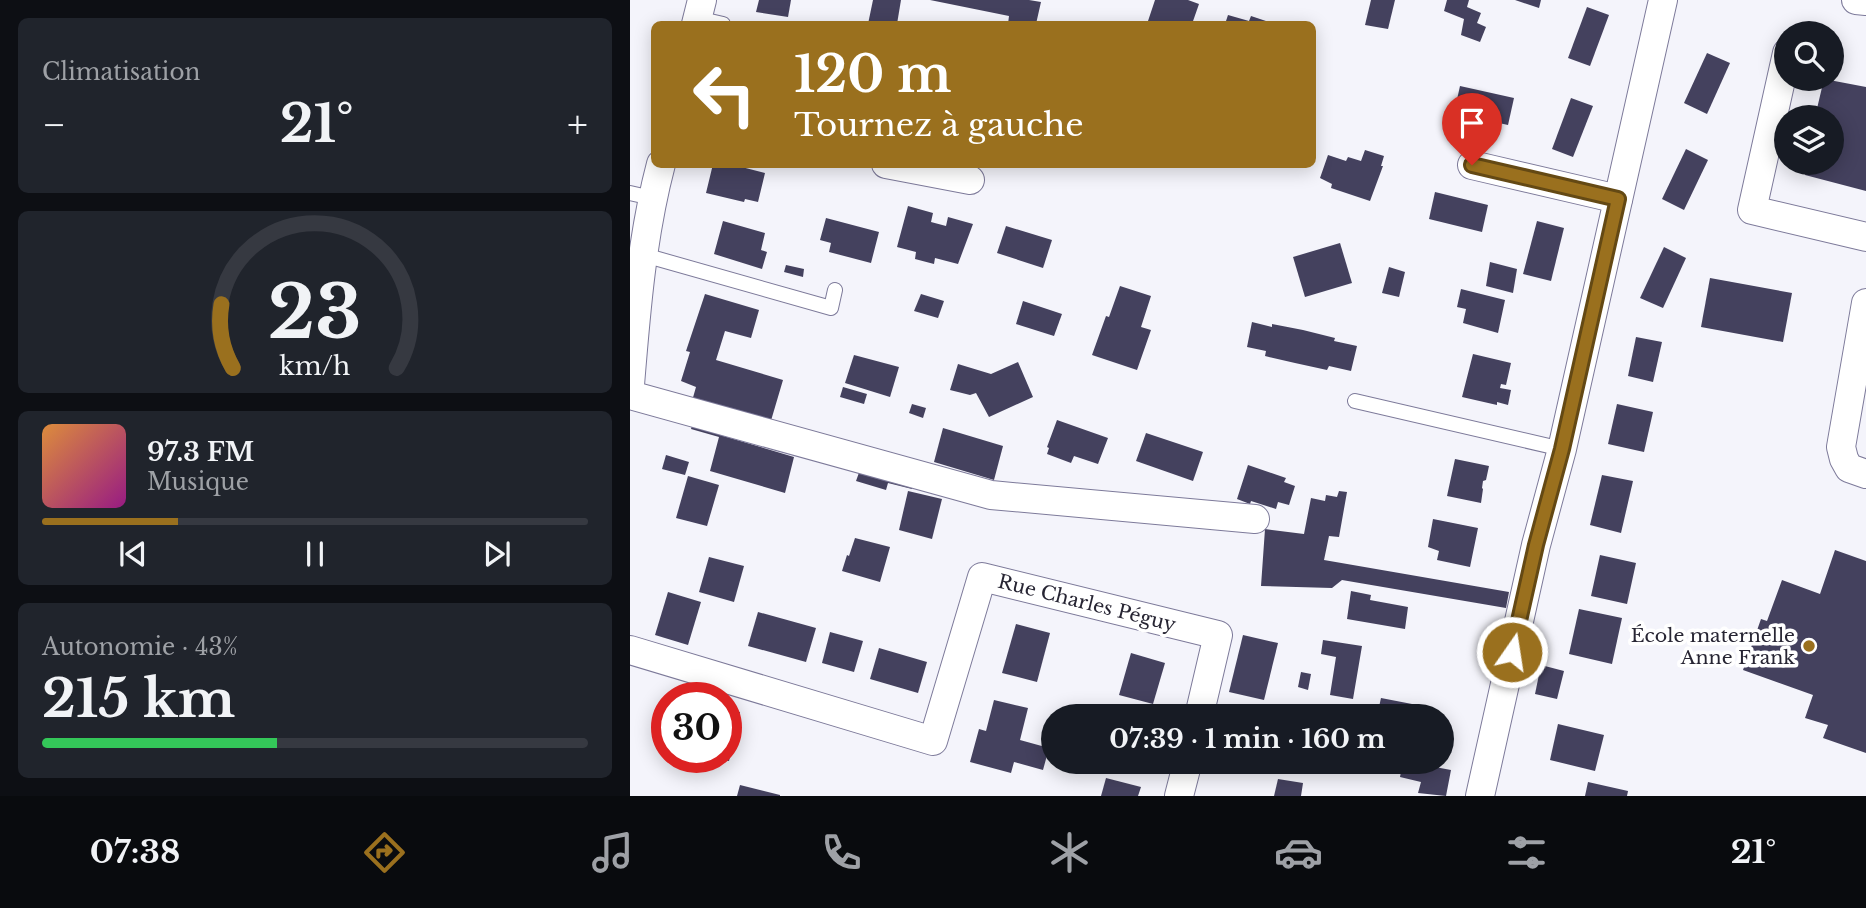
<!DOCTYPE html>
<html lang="fr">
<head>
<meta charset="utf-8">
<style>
  body { margin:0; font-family:"Libre Baskerville",serif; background:#20242c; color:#f1f3f6; height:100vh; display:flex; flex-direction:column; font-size:26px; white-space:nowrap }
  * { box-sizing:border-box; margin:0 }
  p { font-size:23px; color:#9ea1a6 }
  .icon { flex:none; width:38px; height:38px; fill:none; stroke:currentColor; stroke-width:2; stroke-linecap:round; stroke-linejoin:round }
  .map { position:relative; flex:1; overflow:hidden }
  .details { display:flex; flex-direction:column; gap:18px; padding:18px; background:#0d0f14; width:630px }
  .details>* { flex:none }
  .guide { position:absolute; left:21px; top:21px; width:665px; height:147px; border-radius:10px; box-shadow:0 4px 18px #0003; background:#9a701e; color:#fff; overflow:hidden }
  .tools { position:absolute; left:1144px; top:21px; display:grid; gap:14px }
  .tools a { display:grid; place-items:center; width:70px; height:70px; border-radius:50%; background:#171b24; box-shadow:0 4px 18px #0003; font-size:35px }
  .speed { position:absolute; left:21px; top:682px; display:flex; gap:14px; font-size:35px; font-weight:700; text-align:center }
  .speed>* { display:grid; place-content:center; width:91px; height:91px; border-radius:50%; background:#171b24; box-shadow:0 4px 18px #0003; line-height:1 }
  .speed .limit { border:10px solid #d22; background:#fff; color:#111 }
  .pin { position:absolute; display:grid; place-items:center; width:60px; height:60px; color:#fff; margin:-72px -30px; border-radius:50% 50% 50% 0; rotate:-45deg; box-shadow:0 0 7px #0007 }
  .pin .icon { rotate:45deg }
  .me { position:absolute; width:77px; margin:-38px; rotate:13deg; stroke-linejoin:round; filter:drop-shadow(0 0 5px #0008) }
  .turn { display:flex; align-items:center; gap:24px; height:147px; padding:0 28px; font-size:32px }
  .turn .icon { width:91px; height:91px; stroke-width:2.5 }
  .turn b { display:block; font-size:49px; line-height:60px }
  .big { font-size:52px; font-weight:800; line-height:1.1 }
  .details .tile { flex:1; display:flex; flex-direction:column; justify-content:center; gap:10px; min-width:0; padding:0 24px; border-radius:10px; background:#20242c }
  .details .dial { align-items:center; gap:0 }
  .dial svg { height:182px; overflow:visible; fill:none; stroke:#363941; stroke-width:7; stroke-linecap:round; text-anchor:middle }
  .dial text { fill:#f1f3f6; stroke:none }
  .song { display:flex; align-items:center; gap:21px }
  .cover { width:84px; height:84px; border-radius:10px; background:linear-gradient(135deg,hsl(30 70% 55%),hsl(310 70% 35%)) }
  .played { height:7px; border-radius:4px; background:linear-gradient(90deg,#9a701e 25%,#363941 25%) }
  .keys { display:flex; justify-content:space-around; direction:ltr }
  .heat { display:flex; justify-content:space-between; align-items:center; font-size:38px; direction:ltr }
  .charge { height:10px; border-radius:5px; background:linear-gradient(90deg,#34c759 43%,#363941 0) }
  .trip { position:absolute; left:411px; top:704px; width:413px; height:70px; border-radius:35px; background:#171b24; box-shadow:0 4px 18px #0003; font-weight:800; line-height:70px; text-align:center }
  .tab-bar { display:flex; height:112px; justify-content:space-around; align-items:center; background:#090b0e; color:#9ea1a6 }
  .tab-bar .icon { width:49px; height:49px }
  .tab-bar .current { color:#9a701e }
  .tab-bar b { font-size:32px; color:#f1f3f6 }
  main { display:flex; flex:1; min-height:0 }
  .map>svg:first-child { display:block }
  .building { fill:#44415e }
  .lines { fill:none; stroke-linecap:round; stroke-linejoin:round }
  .lane-casing { stroke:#7d7a9a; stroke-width:16 }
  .street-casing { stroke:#7d7a9a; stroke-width:30 }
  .lane { stroke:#fff; stroke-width:14 }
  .street { stroke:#fff; stroke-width:28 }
  .route-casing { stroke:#644914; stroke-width:18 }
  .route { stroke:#9a701e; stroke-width:12 }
  .poi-dot { fill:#9a701e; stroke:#fff; stroke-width:2.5 }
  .labels { text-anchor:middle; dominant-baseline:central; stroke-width:7; stroke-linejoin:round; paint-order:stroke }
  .street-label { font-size:19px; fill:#272533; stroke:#fff }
  .poi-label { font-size:19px; fill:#272533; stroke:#fff; text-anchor:end }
</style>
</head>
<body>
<main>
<section class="details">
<div class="tile"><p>Climatisation</p>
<div class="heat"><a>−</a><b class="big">21°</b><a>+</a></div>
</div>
<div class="tile dial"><svg viewBox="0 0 100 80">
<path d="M14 69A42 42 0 1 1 86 69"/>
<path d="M14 69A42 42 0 0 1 9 41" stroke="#9a701e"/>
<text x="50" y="56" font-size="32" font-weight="700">23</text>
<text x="50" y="72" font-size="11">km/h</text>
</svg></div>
<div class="tile">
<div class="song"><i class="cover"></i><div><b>97.3 FM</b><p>Musique</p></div></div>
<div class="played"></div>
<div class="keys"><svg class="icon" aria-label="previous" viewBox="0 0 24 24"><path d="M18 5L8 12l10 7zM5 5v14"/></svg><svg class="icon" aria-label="pause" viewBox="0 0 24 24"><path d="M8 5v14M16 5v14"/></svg><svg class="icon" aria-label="next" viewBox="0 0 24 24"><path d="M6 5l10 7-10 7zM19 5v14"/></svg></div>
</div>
<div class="tile"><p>Autonomie · 43%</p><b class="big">215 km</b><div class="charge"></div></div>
</section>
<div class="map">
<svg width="1236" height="796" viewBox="0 0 1236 796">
  <rect width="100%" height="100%" fill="#f4f4fb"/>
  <g class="building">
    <polygon points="129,0 161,0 158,17 126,12"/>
    <polygon points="243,0 271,0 267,24 238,24"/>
    <polygon points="300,0 399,0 411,2 406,24 378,24 379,16"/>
    <polygon points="525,0 558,0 569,4 562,24 517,24"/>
    <polygon points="741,0 765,0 758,29 735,25"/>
    <polygon points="817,0 839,0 837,7 851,13 847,23 856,27 850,42 831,35 834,19 814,11"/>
    <polygon points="885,0 911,0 909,8"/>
    <polygon points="957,7 979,15 960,66 938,58"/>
    <polygon points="598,15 619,21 621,16 645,24 595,24"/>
    <polygon points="1077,53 1100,63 1077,114 1054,103"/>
    <polygon points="1194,79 1236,87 1236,191 1175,175 1178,163 1202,163 1202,117 1185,117"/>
    <polygon points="830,86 884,98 878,125 824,113"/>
    <polygon points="941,98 963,106 943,157 922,149"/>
    <polygon points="1056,149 1078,160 1054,210 1032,199"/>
    <polygon points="735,150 754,156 751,166 753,166 740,201 701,188 702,184 690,178 698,155 716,161 718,157 731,161"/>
    <polygon points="83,164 100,164 135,173 128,202 115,199 114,202 76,193"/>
    <polygon points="805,192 858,205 852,232 799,219"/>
    <polygon points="278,206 303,213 301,222 316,226 318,217 343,224 328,264 305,258 304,264 285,259 286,252 267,247"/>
    <polygon points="196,218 249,232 241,263 199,252 201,243 190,240"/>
    <polygon points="93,221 135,233 131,250 137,252 132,269 84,254"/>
    <polygon points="907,221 934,228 921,281 893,274"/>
    <polygon points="376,226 422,240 413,268 367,253"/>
    <polygon points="710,243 722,283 675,297 663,257"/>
    <polygon points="1034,247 1056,258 1033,308 1010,298"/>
    <polygon points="860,262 887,269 883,293 856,286"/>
    <polygon points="156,265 174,269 173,277 154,272"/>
    <polygon points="759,267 775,272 769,297 752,293"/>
    <polygon points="1080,278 1162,293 1153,342 1071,327"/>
    <polygon points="490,286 521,296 511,327 521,330 507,370 462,355 476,316 479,317"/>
    <polygon points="831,289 875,300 868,333 833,323 836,309 827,307"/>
    <polygon points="75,294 129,310 121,338 95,331 86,360 153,380 140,424 62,401 66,387 51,381 60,352 56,351"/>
    <polygon points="291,294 314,301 308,318 284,311"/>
    <polygon points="393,301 432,314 424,336 386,324"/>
    <polygon points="622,322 642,327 642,324 673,330 705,338 704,341 727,346 721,371 699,366 697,370 665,363 635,356 636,351 617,347"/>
    <polygon points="1006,337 1032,342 1023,382 998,376"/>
    <polygon points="843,354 881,363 876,385 871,384 870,388 881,390 878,405 867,402 867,405 832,397"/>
    <polygon points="224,355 269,367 260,397 215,383"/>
    <polygon points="388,362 403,397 359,417 346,393 340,395 320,390 328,364 361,374"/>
    <polygon points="213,387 237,394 234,404 210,397"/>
    <polygon points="282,404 296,408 293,418 279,413"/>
    <polygon points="987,404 1023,412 1014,452 978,444"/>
    <polygon points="64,418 92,426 90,435 164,457 155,493 80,471 89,437 61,429"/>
    <polygon points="427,420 478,438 468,464 444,456 441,463 417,454 419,448 417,447"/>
    <polygon points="313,428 373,446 364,480 304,462"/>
    <polygon points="516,433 573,452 563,481 506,461"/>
    <polygon points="36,455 59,462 55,475 32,469"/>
    <polygon points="825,459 859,466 856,480 853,481 852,488 853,489 851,503 817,496"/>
    <polygon points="618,465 656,478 654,482 665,486 659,505 648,502 646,509 621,501 620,504 607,499"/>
    <polygon points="231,467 285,482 282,489 258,483 256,490 226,481"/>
    <polygon points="972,475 1003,481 991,533 960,525"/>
    <polygon points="58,476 89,485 77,526 46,518"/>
    <polygon points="278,491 312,499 302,539 269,530"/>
    <polygon points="709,491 717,492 709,537 699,536 694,560 879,592 876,608 712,580 702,588 631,586 635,529 674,534 681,498 695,501 696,495 707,497"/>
    <polygon points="803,519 848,528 840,567 807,560 809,551 798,547"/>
    <polygon points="225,538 260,547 250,582 212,571 217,555 219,556"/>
    <polygon points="1205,550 1236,561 1236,753 1193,738 1198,725 1175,718 1183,695 1113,670 1131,619 1137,621 1152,580 1190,594"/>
    <polygon points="970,555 1006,563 997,604 961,596"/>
    <polygon points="79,557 114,566 104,602 69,592"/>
    <polygon points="721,591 741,595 740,600 778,607 775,629 717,619"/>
    <polygon points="38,592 71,602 58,645 25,635"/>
    <polygon points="949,609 992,618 982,664 939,654"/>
    <polygon points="128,612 186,628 176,662 118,646"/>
    <polygon points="386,624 420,633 407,682 372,673"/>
    <polygon points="200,632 233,641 224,672 192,663"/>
    <polygon points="613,635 648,643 634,700 599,692"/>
    <polygon points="693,640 732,646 723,699 700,695 706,657 691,654"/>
    <polygon points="249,648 297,662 288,693 240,679"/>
    <polygon points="501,653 535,663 523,704 489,695"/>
    <polygon points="911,665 934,671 927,699 905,694"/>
    <polygon points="671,672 681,674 678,690 668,687"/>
    <polygon points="751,698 782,704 780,716 747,716"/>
    <polygon points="364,700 398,708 390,740 419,748 413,770 384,762 381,773 340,762 349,729 356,731"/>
    <polygon points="484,704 523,715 523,716 481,716"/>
    <polygon points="96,709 110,712 99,761 88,759 96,758"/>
    <polygon points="928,724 974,735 965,771 920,760"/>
    <polygon points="582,761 617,761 614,773 581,766"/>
    <polygon points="773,761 821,770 816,796 788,793 791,782 770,777"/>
    <polygon points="476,778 511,787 508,796 471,796"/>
    <polygon points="648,779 673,783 671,796 644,796"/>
    <polygon points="958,782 998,791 997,796 955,796"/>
    <polygon points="110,785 150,795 150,796 107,796"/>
  </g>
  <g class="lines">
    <g class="lane-casing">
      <g id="lane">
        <polyline points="67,18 93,24"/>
        <polyline points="0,193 22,198"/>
        <polyline points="14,255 201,308 205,290"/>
        <polyline points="725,401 932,449"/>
      </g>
    </g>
    <g class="street-casing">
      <g id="street">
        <polyline points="1226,0 1236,1"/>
        <polyline points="66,24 72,0"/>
        <polyline points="1157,53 1122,210 1236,237"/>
        <polyline points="256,164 340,180"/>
        <polyline points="842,165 988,199"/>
        <polyline points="1236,303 1211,447 1214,459 1219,468 1236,474"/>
        <path d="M0 385C6 311 12 236 31 164"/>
        <polyline points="0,395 361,495 625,519"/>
        <polyline points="0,650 303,741 352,577 588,635 569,716"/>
        <polyline points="549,796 558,761"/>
        <polyline points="850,796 906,545 932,449 1033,0"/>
      </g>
    </g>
    <use href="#lane" class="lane"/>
    <use href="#street" class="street"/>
  </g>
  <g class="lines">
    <g class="route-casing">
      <polyline id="route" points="842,165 988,199 932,449 906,545 882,652"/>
    </g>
    <use href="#route" class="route"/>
  </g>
  <circle class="poi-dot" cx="1179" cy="646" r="7"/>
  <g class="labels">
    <g class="street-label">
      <text transform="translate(457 603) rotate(14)">Rue Charles Péguy</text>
    </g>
    <g class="poi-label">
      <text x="1165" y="635">École maternelle<tspan x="1165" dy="22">Anne Frank</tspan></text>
    </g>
  </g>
</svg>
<div class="tools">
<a><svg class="icon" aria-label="search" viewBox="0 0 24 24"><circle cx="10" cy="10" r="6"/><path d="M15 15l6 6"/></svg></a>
<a><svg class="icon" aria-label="layers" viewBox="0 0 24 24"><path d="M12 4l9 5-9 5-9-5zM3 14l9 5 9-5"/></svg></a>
</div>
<div class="speed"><div class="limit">30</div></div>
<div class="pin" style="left:842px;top:165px;background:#d93025"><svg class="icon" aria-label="arrive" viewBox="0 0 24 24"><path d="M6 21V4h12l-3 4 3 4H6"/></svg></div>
<svg class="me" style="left:882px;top:652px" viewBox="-20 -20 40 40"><circle r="17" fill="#9a701e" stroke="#fff" stroke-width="3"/><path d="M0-11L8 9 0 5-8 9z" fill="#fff"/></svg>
<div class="trip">07:39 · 1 min · 160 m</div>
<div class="guide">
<div class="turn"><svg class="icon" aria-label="left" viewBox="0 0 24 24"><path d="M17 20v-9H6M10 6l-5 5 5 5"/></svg><div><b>120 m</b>Tournez à gauche</div></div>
</div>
</div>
</main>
<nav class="tab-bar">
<b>07:38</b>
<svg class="icon current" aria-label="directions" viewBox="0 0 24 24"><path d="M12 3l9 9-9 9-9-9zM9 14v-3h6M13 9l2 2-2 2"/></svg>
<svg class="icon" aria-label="music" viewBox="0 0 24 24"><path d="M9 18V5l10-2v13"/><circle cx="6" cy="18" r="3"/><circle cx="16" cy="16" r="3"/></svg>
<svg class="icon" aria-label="phone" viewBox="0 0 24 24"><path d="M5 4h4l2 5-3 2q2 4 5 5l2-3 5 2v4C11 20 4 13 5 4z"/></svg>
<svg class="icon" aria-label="climate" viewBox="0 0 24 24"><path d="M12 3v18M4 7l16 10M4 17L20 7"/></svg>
<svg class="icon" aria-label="car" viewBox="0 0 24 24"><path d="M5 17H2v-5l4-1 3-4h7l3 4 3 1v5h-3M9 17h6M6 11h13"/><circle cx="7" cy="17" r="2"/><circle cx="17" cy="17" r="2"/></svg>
<svg class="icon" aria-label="filters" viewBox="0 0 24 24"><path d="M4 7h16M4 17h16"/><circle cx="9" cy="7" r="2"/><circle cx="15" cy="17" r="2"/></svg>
<b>21°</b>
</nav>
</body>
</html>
